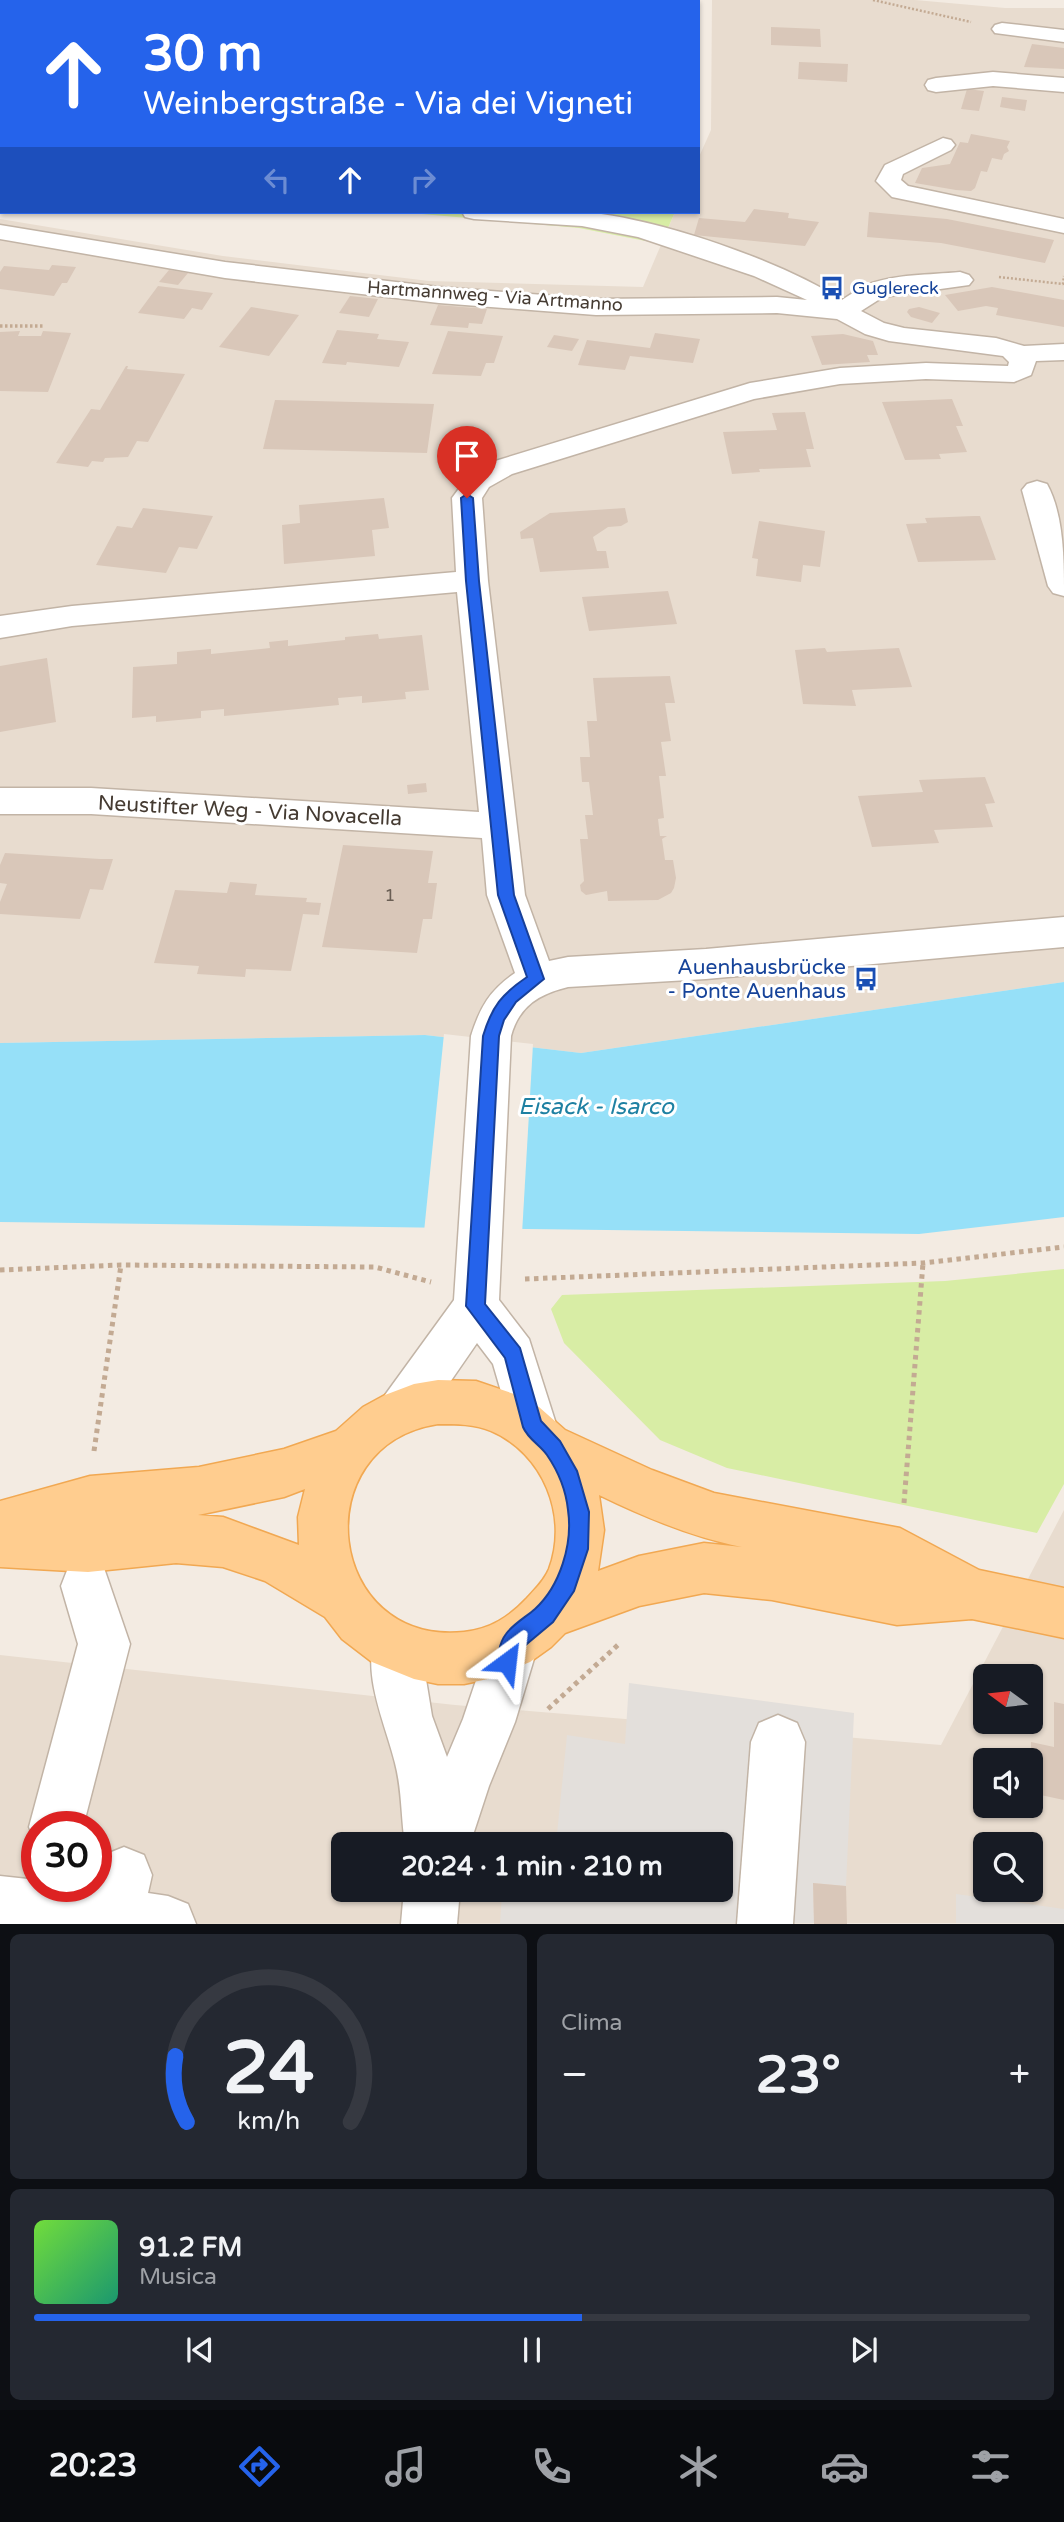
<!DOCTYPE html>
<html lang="it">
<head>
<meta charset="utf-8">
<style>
  body { margin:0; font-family:"Varela Round",sans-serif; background:#242831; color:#f1f3f6; height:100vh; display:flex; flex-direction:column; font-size:26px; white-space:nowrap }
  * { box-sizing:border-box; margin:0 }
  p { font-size:23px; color:#9ea1a6 }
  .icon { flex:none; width:38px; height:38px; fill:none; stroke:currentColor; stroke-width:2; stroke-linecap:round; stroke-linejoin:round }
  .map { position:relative; height:1924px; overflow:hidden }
  .drawer { display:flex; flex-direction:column; gap:10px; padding:10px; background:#0d0f14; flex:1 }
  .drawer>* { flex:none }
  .hud { position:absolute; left:0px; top:0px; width:700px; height:214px; box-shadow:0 2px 5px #0004; background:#2563eb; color:#fff; overflow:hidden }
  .needle { width:46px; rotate:285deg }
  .fabs { position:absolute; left:973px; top:1664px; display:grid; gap:14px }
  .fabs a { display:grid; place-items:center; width:70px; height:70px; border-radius:10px; background:#171b24; box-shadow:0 2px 5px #0004; font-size:35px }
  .speed { position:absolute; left:21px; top:1811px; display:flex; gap:14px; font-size:35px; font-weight:700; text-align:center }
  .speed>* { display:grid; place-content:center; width:91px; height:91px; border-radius:50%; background:#171b24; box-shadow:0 2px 5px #0004; line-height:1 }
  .speed .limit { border:10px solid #d22; background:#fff; color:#111 }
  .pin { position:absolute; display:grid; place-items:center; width:60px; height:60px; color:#fff; margin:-72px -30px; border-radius:50% 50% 50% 0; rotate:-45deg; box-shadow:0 0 7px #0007 }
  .pin .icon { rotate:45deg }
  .me { position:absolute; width:77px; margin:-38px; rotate:30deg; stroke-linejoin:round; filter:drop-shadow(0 0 5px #0008) }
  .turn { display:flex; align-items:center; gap:24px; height:147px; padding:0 28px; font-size:32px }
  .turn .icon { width:91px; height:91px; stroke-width:2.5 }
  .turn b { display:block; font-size:49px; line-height:60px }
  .lanes { display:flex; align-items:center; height:66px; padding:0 28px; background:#0003; justify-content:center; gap:35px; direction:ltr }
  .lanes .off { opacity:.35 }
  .big { font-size:52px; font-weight:700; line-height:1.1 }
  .drawer .widget { flex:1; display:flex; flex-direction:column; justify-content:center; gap:10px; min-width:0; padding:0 24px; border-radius:10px; background:#242831 }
  .drawer .dial { align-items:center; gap:0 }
  .dial svg { height:182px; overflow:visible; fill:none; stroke:#363941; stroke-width:7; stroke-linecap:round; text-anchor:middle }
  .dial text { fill:#f1f3f6; stroke:none }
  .song { display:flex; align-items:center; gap:21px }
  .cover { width:84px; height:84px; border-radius:10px; background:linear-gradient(135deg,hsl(100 70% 55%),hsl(160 70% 35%)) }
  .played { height:7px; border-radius:4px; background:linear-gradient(90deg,#2563eb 55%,#363941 55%) }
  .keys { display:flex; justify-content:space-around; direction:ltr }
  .heat { display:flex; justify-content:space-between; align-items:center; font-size:38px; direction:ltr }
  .drawer .tiles { flex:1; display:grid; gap:10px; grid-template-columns:1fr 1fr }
  .widget:last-child { grid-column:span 2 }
  .trip { position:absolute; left:331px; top:1832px; width:402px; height:70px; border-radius:10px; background:#171b24; box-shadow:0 2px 5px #0004; font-weight:700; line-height:70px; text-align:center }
  .menu { display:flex; height:112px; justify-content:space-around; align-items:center; background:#090b0e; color:#9ea1a6 }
  .menu .icon { width:49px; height:49px }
  .menu .on { color:#2563eb }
  .menu b { font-size:32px; color:#f1f3f6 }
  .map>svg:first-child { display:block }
  .residential { fill:#e8dccf; fill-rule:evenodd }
  .green { fill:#d8eda5 }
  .parking { fill:#e3dfdb }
  .water { fill:#96e0f8 }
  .pier { fill:#f3ebe2 }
  .building { fill:#d9c7b9 }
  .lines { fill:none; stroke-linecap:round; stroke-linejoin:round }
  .minor-casing { stroke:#c2b4a6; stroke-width:3 }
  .major-casing { stroke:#f1a852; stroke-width:3 }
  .path-far2 { stroke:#c3aa93; stroke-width:2.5; stroke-dasharray:2 2; stroke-linecap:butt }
  .path-far1 { stroke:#c3aa93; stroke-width:3.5; stroke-dasharray:2.5 2.5; stroke-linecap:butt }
  .path { stroke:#c3aa93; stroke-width:5; stroke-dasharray:4.5 4.5; stroke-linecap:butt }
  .minor { fill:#fff; fill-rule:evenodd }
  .major { fill:#ffcd8f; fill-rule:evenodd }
  .route { fill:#2563eb; stroke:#184099; stroke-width:2 }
  .labels { text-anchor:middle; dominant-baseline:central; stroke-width:6; stroke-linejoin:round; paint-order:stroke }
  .far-transit-label { font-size:18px; fill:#164399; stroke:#fff; text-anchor:start }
  .far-street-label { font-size:18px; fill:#453b32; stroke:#fff }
  .number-label { font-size:18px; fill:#6a5e54 }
  .street-label { font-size:21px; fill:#453b32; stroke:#fff }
  .transit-label { font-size:21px; fill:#164399; stroke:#fff; text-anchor:end }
  .water-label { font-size:23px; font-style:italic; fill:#1e80a2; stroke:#fff }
</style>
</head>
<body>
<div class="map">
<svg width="1064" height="1924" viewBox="0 0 1064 1924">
  <rect width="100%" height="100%" fill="#f3ebe2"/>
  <g class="residential">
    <polygon points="712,0 915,0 1005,8 1064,8 1064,982 581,1053 425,1035 0,1043 0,219 223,256 429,281 643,287 675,212 698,212 698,159 711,130"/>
    <path d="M1064 1510V1923L0 1924V1655L455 1705 941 1745ZM985 1676H1031V1722H985ZM985 1760H1031V1806H985ZM37 1827H96V1886H37ZM343 1844H721V1890H343ZM985 1844H1031V1890H985Z"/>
  </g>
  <g class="green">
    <polygon points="0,0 419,0 2,2 2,141"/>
    <polygon points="399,212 675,212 661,244 579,228"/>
    <polygon points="1064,1269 1064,1484 1037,1533 727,1468 660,1440 564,1343 551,1309 562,1295 945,1281"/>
  </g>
  <g class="parking">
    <polygon points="629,1683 854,1713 846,1886 813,1883 814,1923 500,1924 502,1893 550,1896 551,1890 721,1890 721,1844 556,1844 567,1735 625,1744"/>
    <polygon points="956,1894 1064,1909 1064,1923 956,1923"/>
  </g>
  <polygon class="water" points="1064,982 1064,1217 919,1234 0,1222 0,1043 425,1035 581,1053"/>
  <polygon class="pier" points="444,1034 533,1044 522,1234 424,1232"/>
  <g class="building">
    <polygon points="771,27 820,29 821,47 771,45"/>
    <polygon points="1032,44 1064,48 1064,69 1024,67"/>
    <polygon points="799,62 848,64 847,82 798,79"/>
    <polygon points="967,89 984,91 979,111 961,109"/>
    <polygon points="1002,97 1027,100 1025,111 1000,107"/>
    <polygon points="971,134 1010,141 1007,147 1009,151 1004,154 1002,160 992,158 987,172 981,171 975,188 971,191 956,190 915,183 922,168 950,164 960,142 968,143"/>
    <polygon points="754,209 789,213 788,218 819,222 805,246 694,235 699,218 745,222"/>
    <polygon points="869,212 947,219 1054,240 1045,263 941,243 867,237"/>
    <polygon points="52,265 76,267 67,283 62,283 54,296 0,289 0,272 4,266 49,270"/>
    <polygon points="169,270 188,273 178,285 159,282"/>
    <polygon points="158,286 213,293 202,310 192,308 184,319 138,313"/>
    <polygon points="992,287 1064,300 1064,327 996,315 998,308 986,306 958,311 945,295"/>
    <polygon points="350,296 378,299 369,317 339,313"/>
    <polygon points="438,305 487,309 482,324 469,323 468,328 430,325"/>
    <polygon points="251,307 299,315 269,356 219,347"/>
    <polygon points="919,307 940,313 932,323 911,317 907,312 909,309"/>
    <polygon points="337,330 379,334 377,339 409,342 399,367 347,362 346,365 322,363"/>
    <polygon points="20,331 18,336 41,336 43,331 71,333 48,392 0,391 0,332"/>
    <polygon points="448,331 503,336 494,363 486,363 481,376 432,374"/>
    <polygon points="655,333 700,339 693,363 630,356 625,370 578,365 587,340 650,348"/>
    <polygon points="843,334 873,341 878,355 867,355 870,362 822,365 811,336"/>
    <polygon points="554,335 579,339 572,351 547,347"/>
    <polygon points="126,366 128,366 127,369 185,374 148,442 137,441 128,457 105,458 103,462 92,461 88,467 56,463 91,409 100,410"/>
    <polygon points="952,399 963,426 956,426 967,452 939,454 941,459 905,460 882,402"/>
    <polygon points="275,400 434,404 427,453 263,449"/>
    <polygon points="805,412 814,449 806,449 811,467 759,469 760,472 732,474 723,432 777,430 772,413"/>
    <polygon points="384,498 389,528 372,530 375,556 284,564 282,525 300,523 299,505"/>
    <polygon points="143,508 213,516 197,549 179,547 166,573 96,565 117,526 132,528"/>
    <polygon points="625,508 628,522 621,526 608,527 593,537 597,551 606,551 609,568 540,572 533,538 521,539 520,532 550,513"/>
    <polygon points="974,516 980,516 996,560 918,562 906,524 927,523 925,518"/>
    <polygon points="759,521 825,531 820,567 803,565 801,582 756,576 758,559 752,558"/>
    <polygon points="668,591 677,624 589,631 582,597"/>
    <polygon points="378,634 379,639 422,635 429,690 405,692 406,699 362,703 362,696 338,698 339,705 224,716 224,709 201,711 201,718 156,722 156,716 132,718 133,667 177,664 177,652 211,649 211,654 270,648 269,642 288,640 288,646 345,640 345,637"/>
    <polygon points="825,648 827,652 899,648 912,687 852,690 856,706 803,704 795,650"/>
    <polygon points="47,658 56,722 0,732 0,666"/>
    <polygon points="670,676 675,703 665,703 671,741 661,742 666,776 659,776 664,818 658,819 660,836 667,836 662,839 665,860 673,860 676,878 674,888 671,893 658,900 608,901 607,891 586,895 581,891 580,885 584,881 580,839 588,839 585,815 593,815 589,782 582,782 580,757 590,757 587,721 597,721 593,678"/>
    <polygon points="985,777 995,803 985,804 993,827 934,830 939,843 872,847 858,796 923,792 919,780"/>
    <polygon points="426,783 427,792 408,794 407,785"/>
    <polygon points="343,845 433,851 428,883 437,883 432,919 423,919 417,953 322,947"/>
    <polygon points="5,853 100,859 113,859 103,890 90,889 80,919 0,914 0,902 7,884 0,883 0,865"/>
    <polygon points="230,882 257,884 255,895 307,898 306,902 321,903 319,915 303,914 291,971 246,969 245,977 197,974 199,966 154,963 175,890 227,893"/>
    <polygon points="1054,1702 1064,1704 1064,1800 1031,1793 1031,1742 1054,1747"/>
    <polygon points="813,1883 846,1886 847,1924 814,1924"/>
  </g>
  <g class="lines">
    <g class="minor-casing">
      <g id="minor">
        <polygon points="25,0 51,0 52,2 26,2"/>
        <polygon points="1002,23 1064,30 1064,42 995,33 992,29 995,25"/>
        <polygon points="993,72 1064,78 1064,92 993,86 936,92 928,90 925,85 928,80 936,78"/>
        <polygon points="943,138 951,140 955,145 951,150 903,174 901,180 908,186 1064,219 1064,233 892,197 876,181 885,165"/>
        <path d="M462 212C501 210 545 208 585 212 659 219 779 260 842 300 850 295 858 289 866 285 894 274 930 275 960 272L969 275 973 280 969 285 883 297 861 311 884 323 904 328 996 338 1024 346 1064 344V360L1036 361 1031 375 1014 382 926 379 840 384 754 399 512 474 489 487 482 498 488 581 525 895 549 961 568 957 706 949 1064 917V947L706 979 568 987C539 994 519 1006 511 1036L499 1300 529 1339 557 1427 550 1443 533 1450 516 1443 493 1364 477 1343 419 1427 402 1434 385 1427 379 1411 385 1395 454 1300 471 1036C480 1007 490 990 515 973L487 895 482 838 91 814H0V788H91L479 812 457 592 72 626 0 638V616L72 606 456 572 452 498 469 475 492 462 750 383 840 368 926 363 1008 366 1009 362 1003 356 889 341 865 334 837 319 777 313 596 315 439 303 225 278 0 239V225L225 262 439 287 596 299 777 297 807 300 754 276 638 237 582 226 474 219 465 217Z"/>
        <path d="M1037 481 1047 484C1064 515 1064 560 1064 596L1053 593 1048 586 1022 490 1027 484Z"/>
        <polygon points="86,1561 104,1568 130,1644 83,1827 37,1827 37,1846 29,1827 78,1644 61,1586 68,1568"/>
        <path d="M513 1616 531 1624 539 1642 515 1722 489 1786 470 1844H405C401 1818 402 1789 395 1763 385 1722 360 1672 377 1631L395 1623 413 1631 421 1649 432 1716 447 1757 463 1719 495 1624Z"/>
        <polygon points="778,1715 797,1723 805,1742 793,1924 737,1924 751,1742 759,1723"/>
        <polygon points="124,1847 144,1855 152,1875 148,1893 168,1896 188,1904 196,1924 0,1924 0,1876 37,1880 37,1886 96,1886 96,1875 104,1855"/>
        <polygon points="404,1890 460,1890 457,1924 401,1924"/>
      </g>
    </g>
    <g class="major-casing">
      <path id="major" d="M438 1380 476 1381 517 1395 539 1407 565 1430 652 1470 714 1493 900 1528 979 1570 1064 1588V1638L972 1619 897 1625 772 1600 704 1593 639 1606 565 1633 551 1647 530 1662 488 1679 464 1684H438L414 1679 372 1662 342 1639 325 1617 265 1581 223 1567 176 1563 88 1572 0 1567V1501L90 1476 199 1467 284 1449 336 1431 363 1407 385 1395 414 1384ZM438 1424C456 1424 475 1424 491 1431 543 1453 569 1516 549 1569 544 1581 535 1589 527 1598 509 1617 491 1629 464 1632 326 1646 303 1445 438 1424ZM305 1489 298 1517 299 1545 223 1517 198 1515 284 1497ZM599 1495C644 1517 692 1537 742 1547L704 1543 639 1556 598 1571 604 1530Z"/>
    </g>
    <g class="path-far2">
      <polyline points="873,0 971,22"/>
      <polyline points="999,277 1063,284 1064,276"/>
    </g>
    <polyline class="path-far1" points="0,326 43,326"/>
    <g class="path">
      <polyline points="0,1270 121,1265 375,1267 431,1282"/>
      <polyline points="525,1279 923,1263 1064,1247"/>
      <polyline points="94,1451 121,1265"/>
      <polyline points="904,1503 923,1263"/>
      <polyline points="548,1709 619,1644"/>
    </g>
    <use href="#minor" class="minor"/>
    <use href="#major" class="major"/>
  </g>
  <path class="route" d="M467 494 473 498 479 581 514 895 544 979 516 1002 504 1020 499 1036 485 1304 520 1348 541 1421 560 1441 577 1471 589 1512 588 1549 574 1591 553 1622 522 1648 515 1669 507 1672 500 1669C496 1660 499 1643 506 1634 513 1624 526 1617 535 1609 560 1586 573 1544 568 1510 566 1491 558 1471 547 1455 540 1445 528 1439 523 1427L505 1358 466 1306 483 1036C492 1006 502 994 527 977L498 895 466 581 461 498Z"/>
  <defs>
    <g id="bus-bare" transform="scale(1.89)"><path d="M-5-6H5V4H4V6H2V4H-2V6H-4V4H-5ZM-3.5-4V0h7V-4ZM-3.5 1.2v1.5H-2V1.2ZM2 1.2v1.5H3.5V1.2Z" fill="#1a4fb4" stroke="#fff" stroke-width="2.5" paint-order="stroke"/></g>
  </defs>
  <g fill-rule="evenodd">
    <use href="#bus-bare" x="832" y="288"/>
    <use href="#bus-bare" x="866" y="979"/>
  </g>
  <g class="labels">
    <g class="far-transit-label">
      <text x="852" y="288">Guglereck</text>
    </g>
    <g class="far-street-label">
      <text transform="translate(495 296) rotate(4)">Hartmannweg - Via Artmanno</text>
    </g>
    <g class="number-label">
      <text x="390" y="895">1</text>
    </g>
    <g class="street-label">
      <text transform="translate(250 811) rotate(3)">Neustifter Weg - Via Novacella</text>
    </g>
    <g class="transit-label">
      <text x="846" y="967">Auenhausbrücke<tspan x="846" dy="24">- Ponte Auenhaus</tspan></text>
    </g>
    <g class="water-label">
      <text x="596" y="1107">Eisack - Isarco</text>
    </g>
  </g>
</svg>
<div class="fabs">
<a><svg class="needle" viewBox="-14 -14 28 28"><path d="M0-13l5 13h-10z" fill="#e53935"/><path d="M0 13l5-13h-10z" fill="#9ea1a6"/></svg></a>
<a><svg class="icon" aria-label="sound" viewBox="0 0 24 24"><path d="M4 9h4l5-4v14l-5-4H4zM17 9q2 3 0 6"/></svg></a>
<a><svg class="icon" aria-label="search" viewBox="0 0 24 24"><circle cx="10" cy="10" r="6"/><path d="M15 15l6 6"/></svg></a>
</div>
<div class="speed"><div class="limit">30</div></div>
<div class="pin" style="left:467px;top:498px;background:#d93025"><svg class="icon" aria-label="arrive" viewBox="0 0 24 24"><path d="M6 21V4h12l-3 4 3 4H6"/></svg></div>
<svg class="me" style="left:507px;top:1662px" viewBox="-20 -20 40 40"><path d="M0-17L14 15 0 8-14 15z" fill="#2563eb" stroke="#fff" stroke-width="4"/></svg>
<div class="trip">20:24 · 1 min · 210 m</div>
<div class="hud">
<div class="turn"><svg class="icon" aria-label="ahead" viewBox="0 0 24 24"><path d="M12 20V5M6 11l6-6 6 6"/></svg><div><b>30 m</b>Weinbergstraße - Via dei Vigneti</div></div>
<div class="lanes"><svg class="icon off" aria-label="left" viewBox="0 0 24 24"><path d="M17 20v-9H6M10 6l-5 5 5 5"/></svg><svg class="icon" aria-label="ahead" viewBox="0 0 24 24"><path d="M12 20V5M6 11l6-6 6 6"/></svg><svg class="icon off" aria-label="right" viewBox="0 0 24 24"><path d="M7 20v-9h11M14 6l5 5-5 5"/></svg></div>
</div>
</div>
<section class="drawer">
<div class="tiles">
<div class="widget dial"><svg viewBox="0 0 100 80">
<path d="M14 69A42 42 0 1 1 86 69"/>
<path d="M14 69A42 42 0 0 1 9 40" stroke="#2563eb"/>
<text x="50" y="56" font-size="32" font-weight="700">24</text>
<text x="50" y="72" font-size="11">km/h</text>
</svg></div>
<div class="widget"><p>Clima</p>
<div class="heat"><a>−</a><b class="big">23°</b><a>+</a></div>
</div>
<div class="widget">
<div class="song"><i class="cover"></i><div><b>91.2 FM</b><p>Musica</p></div></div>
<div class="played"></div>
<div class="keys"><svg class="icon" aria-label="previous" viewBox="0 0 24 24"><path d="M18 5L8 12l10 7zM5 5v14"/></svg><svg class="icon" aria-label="pause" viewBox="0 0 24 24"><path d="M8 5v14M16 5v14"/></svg><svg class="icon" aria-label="next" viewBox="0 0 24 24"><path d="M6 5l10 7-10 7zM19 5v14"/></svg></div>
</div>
</div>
</section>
<nav class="menu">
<b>20:23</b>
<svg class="icon on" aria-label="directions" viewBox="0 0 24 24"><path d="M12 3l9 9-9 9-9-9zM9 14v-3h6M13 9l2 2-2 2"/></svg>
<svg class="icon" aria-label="music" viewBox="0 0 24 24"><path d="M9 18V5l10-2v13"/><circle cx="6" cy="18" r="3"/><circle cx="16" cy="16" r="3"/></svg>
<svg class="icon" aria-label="phone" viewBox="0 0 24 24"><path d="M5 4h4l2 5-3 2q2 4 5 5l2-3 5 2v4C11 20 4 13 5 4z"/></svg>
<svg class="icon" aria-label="climate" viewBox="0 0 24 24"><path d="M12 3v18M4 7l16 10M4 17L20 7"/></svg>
<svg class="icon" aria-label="car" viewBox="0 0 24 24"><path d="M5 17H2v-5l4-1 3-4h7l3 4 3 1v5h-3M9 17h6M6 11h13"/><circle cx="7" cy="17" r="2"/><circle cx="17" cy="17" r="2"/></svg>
<svg class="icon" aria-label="filters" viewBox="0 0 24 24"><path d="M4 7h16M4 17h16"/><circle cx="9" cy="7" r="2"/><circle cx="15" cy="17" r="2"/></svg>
</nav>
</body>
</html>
